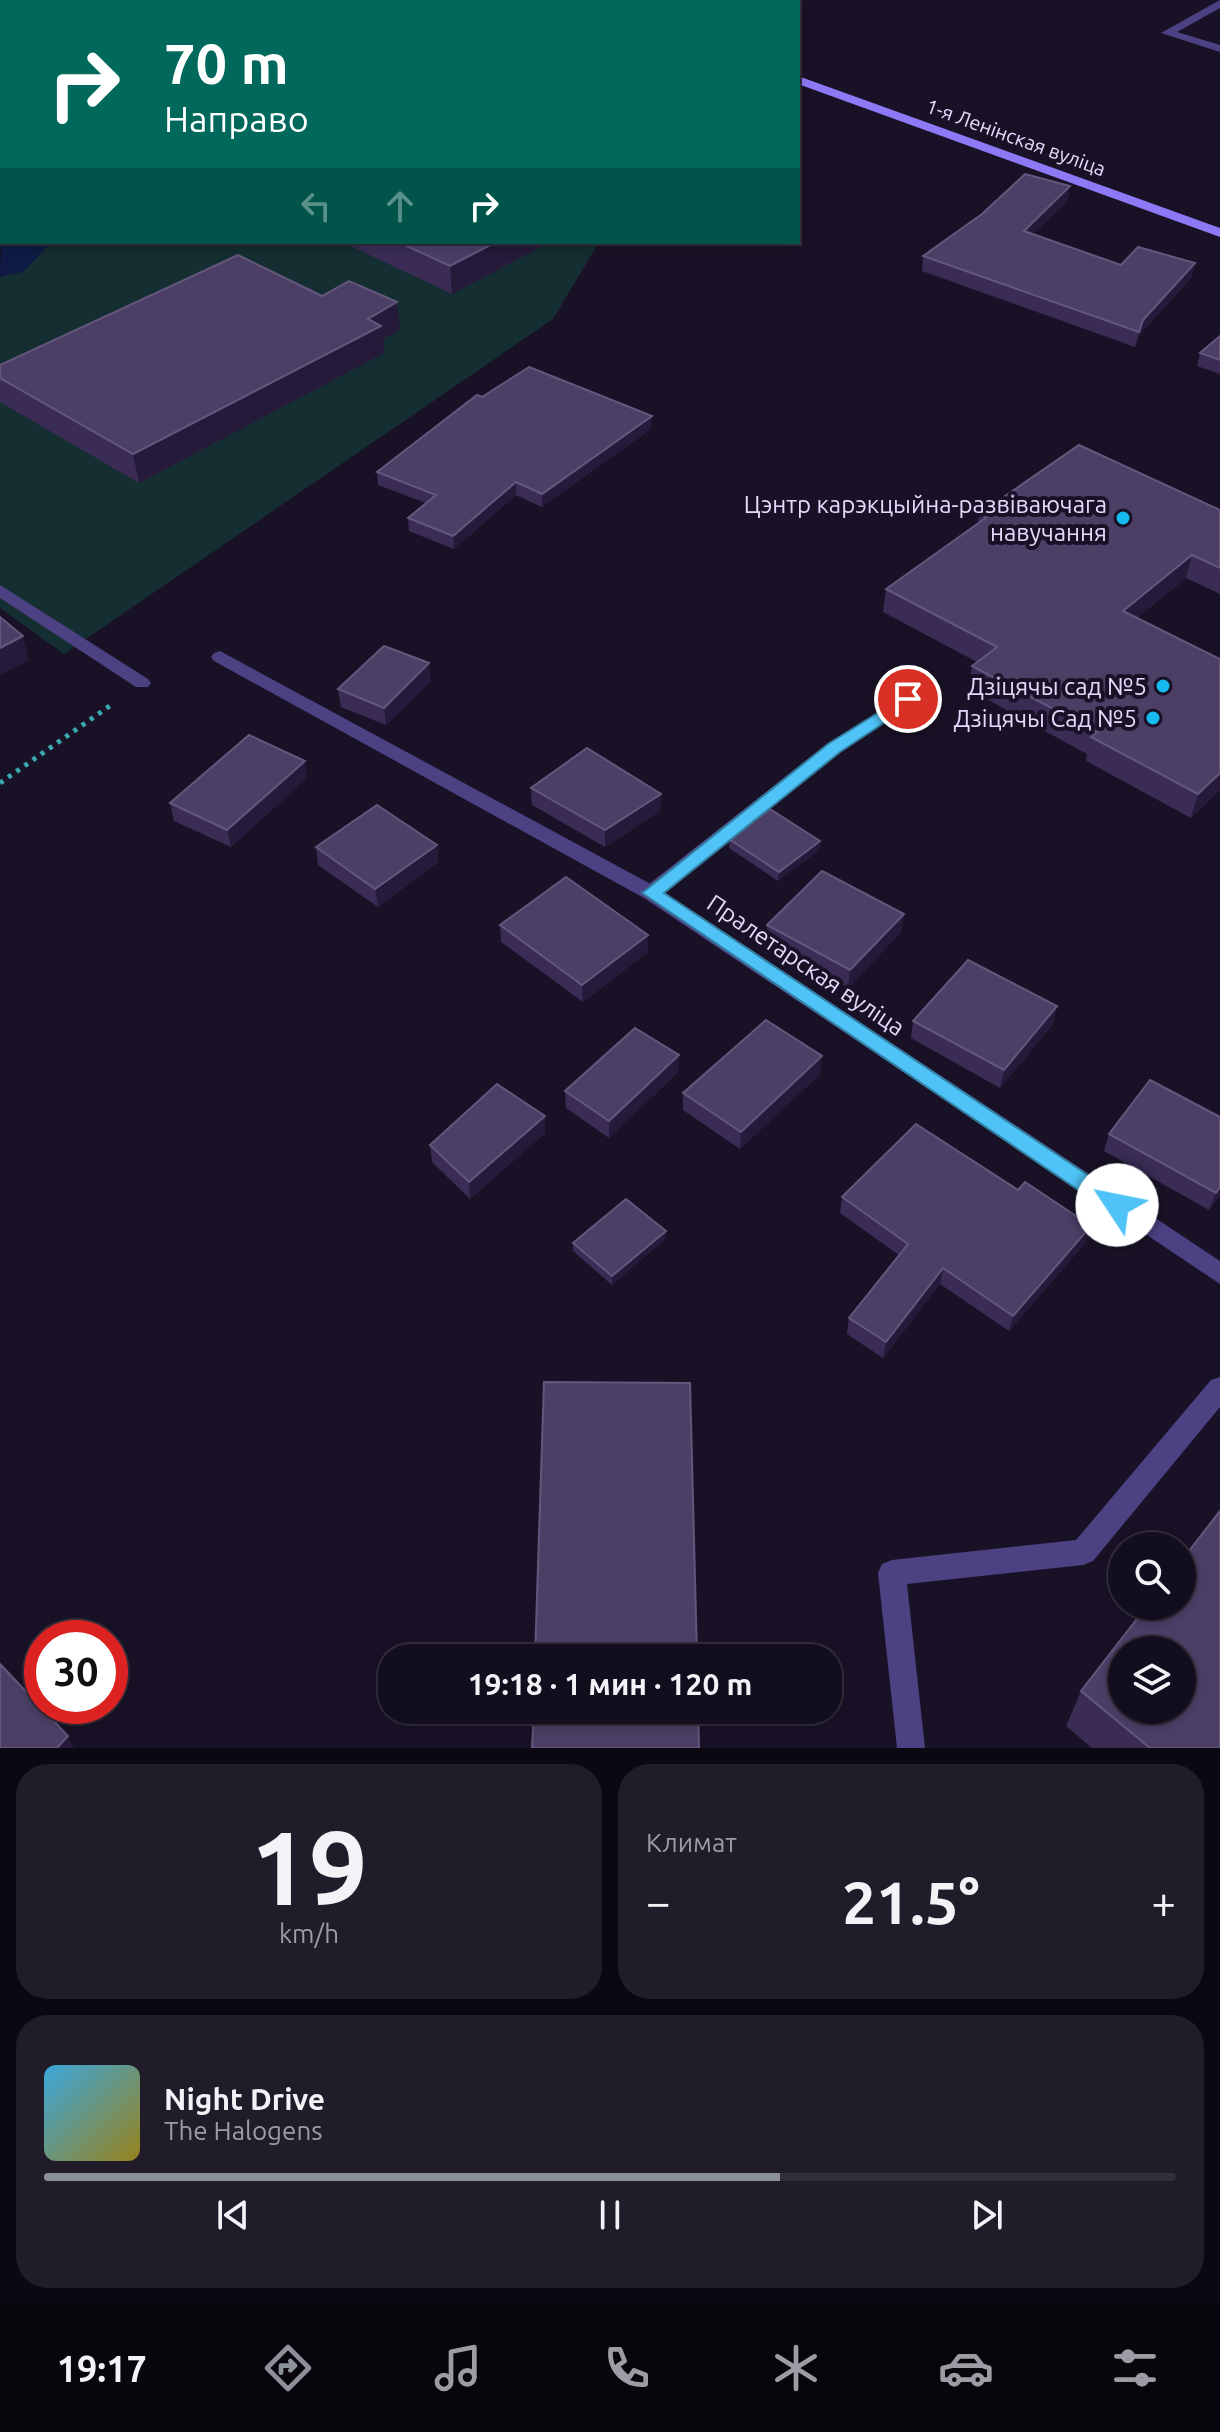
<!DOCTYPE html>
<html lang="ru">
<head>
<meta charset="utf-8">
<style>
  body { margin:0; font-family:Ubuntu,sans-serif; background:#201c2a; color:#f1f3f6; height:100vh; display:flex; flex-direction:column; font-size:30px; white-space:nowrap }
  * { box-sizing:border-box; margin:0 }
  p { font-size:26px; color:#9d9ca4 }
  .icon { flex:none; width:44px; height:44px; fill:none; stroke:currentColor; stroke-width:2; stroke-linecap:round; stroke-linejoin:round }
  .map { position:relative; height:1748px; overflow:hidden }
  .panel { display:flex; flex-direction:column; gap:16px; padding:16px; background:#0a0810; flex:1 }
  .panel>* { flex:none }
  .guide { position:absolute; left:0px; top:0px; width:800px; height:244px; box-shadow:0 4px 12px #0003,0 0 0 2px #322e3b; background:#00695c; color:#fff; overflow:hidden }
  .tools { position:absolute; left:1108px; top:1532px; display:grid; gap:16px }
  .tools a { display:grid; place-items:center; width:88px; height:88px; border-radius:50%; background:#130e1d; box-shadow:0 4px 12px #0003,0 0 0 2px #322e3b; font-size:40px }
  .speed { position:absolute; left:24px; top:1620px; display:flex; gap:16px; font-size:40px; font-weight:700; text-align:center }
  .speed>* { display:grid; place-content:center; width:104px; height:104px; border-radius:50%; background:#130e1d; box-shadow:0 4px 12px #0003,0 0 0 2px #322e3b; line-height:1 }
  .speed .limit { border:12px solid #d22; background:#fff; color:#111 }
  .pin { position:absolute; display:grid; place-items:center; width:68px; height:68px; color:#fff; margin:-34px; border:4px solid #fff; border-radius:50%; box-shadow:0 2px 8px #0007 }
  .me { position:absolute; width:88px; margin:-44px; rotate:304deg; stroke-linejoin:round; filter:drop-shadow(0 0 6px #0008) }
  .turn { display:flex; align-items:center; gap:28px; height:168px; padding:0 32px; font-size:36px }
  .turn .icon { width:104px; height:104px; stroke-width:2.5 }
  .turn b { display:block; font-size:56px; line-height:68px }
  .lanes { display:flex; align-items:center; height:76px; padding:0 32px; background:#0003; justify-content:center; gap:40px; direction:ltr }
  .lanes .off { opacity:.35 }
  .big { font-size:60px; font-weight:600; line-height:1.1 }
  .panel .widget { flex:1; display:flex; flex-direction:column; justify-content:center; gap:12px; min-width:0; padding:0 28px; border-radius:32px; background:#201c2a }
  .panel .dial { align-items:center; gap:0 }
  .dial b { font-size:104px; line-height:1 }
  .song { display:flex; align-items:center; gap:24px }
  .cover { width:96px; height:96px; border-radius:12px; background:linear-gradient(135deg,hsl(200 70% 55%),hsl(50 70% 35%)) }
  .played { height:8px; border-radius:4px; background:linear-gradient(90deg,#8c9099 65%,#322e3b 65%) }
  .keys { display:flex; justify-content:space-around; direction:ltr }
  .heat { display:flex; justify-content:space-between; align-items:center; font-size:44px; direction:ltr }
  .panel .tiles { flex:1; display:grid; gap:16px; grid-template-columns:1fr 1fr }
  .widget:last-child { grid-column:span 2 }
  .trip { position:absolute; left:378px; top:1644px; width:464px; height:80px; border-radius:32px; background:#130e1d; box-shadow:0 4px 12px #0003,0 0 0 2px #322e3b; font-weight:600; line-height:80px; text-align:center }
  .menu { display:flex; height:128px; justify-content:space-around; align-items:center; background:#08060c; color:#9d9ca4 }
  .menu .icon { width:56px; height:56px }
  .menu .selected { color:#8c9099 }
  .menu b { font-size:36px; color:#f1f3f6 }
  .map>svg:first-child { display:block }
  .green { fill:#152e31 }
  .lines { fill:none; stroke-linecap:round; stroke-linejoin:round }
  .river { fill:#0f1b44; fill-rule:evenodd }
  .path-far1 { stroke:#39a9b2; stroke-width:3; stroke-dasharray:3 4; stroke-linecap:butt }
  .path { stroke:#39a9b2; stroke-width:5; stroke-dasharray:4 6; stroke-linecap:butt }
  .service { fill:#4c4183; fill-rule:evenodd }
  .minor { fill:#4c4183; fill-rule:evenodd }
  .secondary { fill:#8d79f5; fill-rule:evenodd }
  .wall { fill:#3a2c54 }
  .shaded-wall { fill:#251a3a }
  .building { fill:#4c3f66; stroke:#64577d; stroke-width:2; fill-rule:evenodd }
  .route { fill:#4fc3f7; stroke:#337fa1; stroke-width:2 }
  .poi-dot { fill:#16bbee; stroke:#191227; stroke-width:3 }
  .labels { text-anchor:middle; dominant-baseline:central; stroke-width:8; stroke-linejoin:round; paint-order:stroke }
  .far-street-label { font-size:20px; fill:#e3dbfc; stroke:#191227 }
  .poi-label { font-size:24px; fill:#e3dbfc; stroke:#191227; text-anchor:end }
  .street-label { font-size:24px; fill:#e3dbfc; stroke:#191227 }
</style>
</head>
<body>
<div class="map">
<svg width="1220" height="1748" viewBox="0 0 1220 1748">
  <rect width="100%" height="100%" fill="#191227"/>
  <polygon class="green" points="40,242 599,242 553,319 64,654 0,608 0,276"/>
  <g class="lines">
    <g class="river">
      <polygon points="367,0 422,0 366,2"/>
      <polygon points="2,227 2,242 52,242 23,272 0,277"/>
    </g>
    <polyline class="path-far1" points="545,0 550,2"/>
    <polyline class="path" points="0,783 114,703"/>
    <g class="service">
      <polygon points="1220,0 1220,8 1177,32 1220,45 1220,52 1161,33"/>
      <polygon points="0,585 148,679 151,683 148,687 136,687 0,598"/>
      <polygon points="908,693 917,699 914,703 841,752 658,898 644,898 641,893 644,888 827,744"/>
      <polygon points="1220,1377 1220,1407 1093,1561 1083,1565 907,1584 925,1748 897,1748 878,1573 882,1564 892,1560 1076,1540 1211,1380"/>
    </g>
    <g class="minor">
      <polygon points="2,198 2,206 0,207 0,199"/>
      <polygon points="220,651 658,888 1220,1261 1220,1284 644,898 214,661 211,657 214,653"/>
    </g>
    <g class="secondary">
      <polygon points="581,0 596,0 598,2 583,2"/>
      <polygon points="798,76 1220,228 1220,237 798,84"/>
    </g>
  </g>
  <g class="wall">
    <polygon points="73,0 346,0 342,2 70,2"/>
    <polygon points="2,48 2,80 0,80 0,50"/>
    <polygon points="1068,200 1033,234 1121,265 1192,277 1140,334 1135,347 922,271 923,256"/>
    <polygon points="342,242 550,242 452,294"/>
    <polygon points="322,296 400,329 383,339 384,353 139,483 0,402 0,365"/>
    <polygon points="1220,336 1220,374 1197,366 1200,353"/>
    <polygon points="482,397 651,429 542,507 516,495 454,549 409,531 408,518 426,503 378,485 377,472"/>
    <polygon points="1220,510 1220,594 1186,578 1137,618 1220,659 1220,790 1191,818 1086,761 1087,754 968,689 972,666 977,662 883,612 886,589 978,524 979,514"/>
    <polygon points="431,681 386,725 341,707 338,689"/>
    <polygon points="307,778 231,847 174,821 170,803"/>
    <polygon points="531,788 661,794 660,811 605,847 532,805"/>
    <polygon points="729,839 820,841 819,850 778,881 729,848"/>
    <polygon points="437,845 438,862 378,907 318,865 316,847"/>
    <polygon points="904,914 901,932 848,988 765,943 767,925"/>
    <polygon points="500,925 648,952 583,1002 501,942"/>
    <polygon points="1057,1006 1053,1024 1000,1088 911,1038 913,1021"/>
    <polygon points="679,1055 678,1072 609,1138 566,1108 565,1091"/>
    <polygon points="820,1074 740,1149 683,1110 683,1093"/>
    <polygon points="545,1116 545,1133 470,1199 432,1162 430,1145"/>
    <polygon points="1109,1134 1220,1195 1209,1210 1104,1151"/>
    <polygon points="1018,1190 1091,1226 1086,1242 1009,1331 940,1284 883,1358 847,1334 849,1318 899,1255 840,1213 842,1197"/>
    <polygon points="666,1231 665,1239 612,1285 573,1251 573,1243"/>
    <polygon points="1081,1691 1220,1748 1092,1748 1066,1726"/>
  </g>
  <g class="shaded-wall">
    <polygon points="322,0 346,0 342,2 318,2"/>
    <polygon points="1070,186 1068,200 1022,245 1024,231"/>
    <polygon points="496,242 550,242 452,294 450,266"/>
    <polygon points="1195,263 1192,277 1140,334 1135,347 1139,332 1143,320"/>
    <polygon points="397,302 400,329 383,339 384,353 139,483 133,454"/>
    <polygon points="652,416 651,429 542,507 542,494"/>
    <polygon points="516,482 516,495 454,549 453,536"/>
    <polygon points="1192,555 1186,578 1117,634 1123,611"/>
    <polygon points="23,636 29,661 0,675 0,648"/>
    <polygon points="429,663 431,681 386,725 384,708"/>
    <polygon points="305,761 307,778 231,847 227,830"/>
    <polygon points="1220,773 1220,790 1191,818 1198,794"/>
    <polygon points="661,794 660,811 605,847 605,830"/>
    <polygon points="820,841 819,850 778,881 779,872"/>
    <polygon points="437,845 438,862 378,907 375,889"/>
    <polygon points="904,914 901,932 848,988 850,970"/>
    <polygon points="648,935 648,952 583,1002 582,985"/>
    <polygon points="1057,1006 1053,1024 1000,1088 1004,1070"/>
    <polygon points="679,1055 678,1072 609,1138 609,1121"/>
    <polygon points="822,1056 820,1074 740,1149 741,1132"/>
    <polygon points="545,1116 545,1133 470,1199 469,1182"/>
    <polygon points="1220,1187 1220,1195 1209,1210 1216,1193"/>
    <polygon points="1091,1226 1086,1242 1009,1331 1013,1316"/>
    <polygon points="666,1231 665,1239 612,1285 612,1276"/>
    <polygon points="943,1268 940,1284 883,1358 886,1342"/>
    <polygon points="68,1736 74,1748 57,1748"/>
  </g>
  <g class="building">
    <polygon points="73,0 215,0 214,2 70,2"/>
    <polygon points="236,0 322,0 318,2 244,2"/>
    <polygon points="2,48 2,69 0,68 0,50"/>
    <polygon points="1025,174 1070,186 1024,231 1121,265 1138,247 1195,263 1143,320 1139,332 923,256 982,214"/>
    <polygon points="398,242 496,242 450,266"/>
    <polygon points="238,255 322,296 349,281 397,302 368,319 381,326 133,454 0,378 0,365"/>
    <polygon points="1220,336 1220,360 1200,353"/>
    <polygon points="529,367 652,416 542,494 516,482 453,536 408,518 436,495 377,472 477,395 482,397"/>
    <polygon points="1079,445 1220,510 1220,568 1192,555 1123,611 1220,659 1220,773 1198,794 1091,737 1097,732 972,666 997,647 886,589 987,517 979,514"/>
    <polygon points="0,617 23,636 0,648"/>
    <polygon points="384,646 429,663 384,708 338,689"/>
    <polygon points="249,735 305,761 227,830 170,803"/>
    <polygon points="587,748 661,794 605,830 531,788"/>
    <polygon points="377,805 437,845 375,889 316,847"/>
    <polygon points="770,809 820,841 779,872 729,839"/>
    <polygon points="822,871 904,914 850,970 767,925"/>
    <polygon points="566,877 648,935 582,985 500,925"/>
    <polygon points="968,960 1057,1006 1004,1070 913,1021"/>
    <polygon points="766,1020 822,1056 741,1132 683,1093"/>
    <polygon points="635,1028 679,1055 609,1121 565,1091"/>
    <polygon points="1150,1080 1220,1117 1220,1187 1216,1193 1109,1134"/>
    <polygon points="497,1084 545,1116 469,1182 430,1145"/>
    <polygon points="916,1124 1018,1190 1025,1182 1091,1226 1013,1316 943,1268 886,1342 849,1318 908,1244 842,1197"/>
    <polygon points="626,1199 666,1231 612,1276 573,1243"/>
    <polygon points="544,1382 690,1383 697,1658 535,1658"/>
    <path d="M1220 1511V1748H1150L1081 1691 1147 1606H1182V1560ZM1122 1650H1182V1710H1122Z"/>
    <polygon points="0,1664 68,1736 57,1748 0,1748"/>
    <polygon points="534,1710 698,1710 699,1748 532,1748"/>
  </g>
  <polygon class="route" points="908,694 914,695 914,703 840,752 664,893 1124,1199 1127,1205 1124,1211 1109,1211 642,893 828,744"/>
  <g class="poi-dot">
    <circle cx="1123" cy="518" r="8"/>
    <circle cx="1163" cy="686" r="8"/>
    <circle cx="1153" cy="718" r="8"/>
  </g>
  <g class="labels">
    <g class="far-street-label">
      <text transform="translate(1016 137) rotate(20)">1-я Ленінская вуліца</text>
    </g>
    <g class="poi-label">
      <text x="1107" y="504">Цэнтр карэкцыйна-развіваючага<tspan x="1107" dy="28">навучання</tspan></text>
      <text x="1147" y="686">Дзіцячы сад №5</text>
      <text x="1137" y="718">Дзіцячы Сад №5</text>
    </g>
    <g class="street-label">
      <text transform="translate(806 965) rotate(34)">Пралетарская вуліца</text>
    </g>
  </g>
</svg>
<div class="tools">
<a><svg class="icon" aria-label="search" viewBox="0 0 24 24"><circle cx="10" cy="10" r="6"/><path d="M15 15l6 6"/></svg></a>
<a><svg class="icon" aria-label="layers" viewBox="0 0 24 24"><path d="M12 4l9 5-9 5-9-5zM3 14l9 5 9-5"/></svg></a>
</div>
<div class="speed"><div class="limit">30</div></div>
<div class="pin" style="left:908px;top:699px;background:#d93025"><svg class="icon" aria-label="arrive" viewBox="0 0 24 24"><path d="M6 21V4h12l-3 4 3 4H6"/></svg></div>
<svg class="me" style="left:1117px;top:1205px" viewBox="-20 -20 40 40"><circle r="19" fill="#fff"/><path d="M0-13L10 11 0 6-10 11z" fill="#4fc3f7"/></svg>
<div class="trip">19:18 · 1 мин · 120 m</div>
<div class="guide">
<div class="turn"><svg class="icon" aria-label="right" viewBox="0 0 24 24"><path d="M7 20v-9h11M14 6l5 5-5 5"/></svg><div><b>70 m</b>Направо</div></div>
<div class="lanes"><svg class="icon off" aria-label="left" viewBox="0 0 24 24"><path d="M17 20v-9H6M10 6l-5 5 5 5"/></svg><svg class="icon off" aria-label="ahead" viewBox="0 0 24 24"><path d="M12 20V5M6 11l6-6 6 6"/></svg><svg class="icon" aria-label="right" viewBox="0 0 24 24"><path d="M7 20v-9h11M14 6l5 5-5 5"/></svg></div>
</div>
</div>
<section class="panel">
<div class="tiles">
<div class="widget dial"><b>19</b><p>km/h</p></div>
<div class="widget"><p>Климат</p>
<div class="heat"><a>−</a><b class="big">21.5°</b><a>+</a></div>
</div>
<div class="widget">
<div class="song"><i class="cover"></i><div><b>Night Drive</b><p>The Halogens</p></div></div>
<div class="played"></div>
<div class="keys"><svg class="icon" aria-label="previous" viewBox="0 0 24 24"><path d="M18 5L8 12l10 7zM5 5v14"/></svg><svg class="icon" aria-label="pause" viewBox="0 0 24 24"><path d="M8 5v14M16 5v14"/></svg><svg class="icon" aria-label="next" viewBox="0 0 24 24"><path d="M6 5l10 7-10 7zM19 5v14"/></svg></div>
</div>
</div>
</section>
<nav class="menu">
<b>19:17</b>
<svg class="icon selected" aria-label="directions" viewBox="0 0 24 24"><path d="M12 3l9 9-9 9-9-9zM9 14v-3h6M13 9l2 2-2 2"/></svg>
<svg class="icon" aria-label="music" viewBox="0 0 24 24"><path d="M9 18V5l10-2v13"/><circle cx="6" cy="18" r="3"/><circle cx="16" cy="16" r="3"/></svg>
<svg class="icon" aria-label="phone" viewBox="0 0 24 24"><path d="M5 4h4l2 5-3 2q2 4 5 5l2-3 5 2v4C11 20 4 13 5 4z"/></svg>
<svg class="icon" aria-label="climate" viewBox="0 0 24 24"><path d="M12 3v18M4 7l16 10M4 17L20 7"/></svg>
<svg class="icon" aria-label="car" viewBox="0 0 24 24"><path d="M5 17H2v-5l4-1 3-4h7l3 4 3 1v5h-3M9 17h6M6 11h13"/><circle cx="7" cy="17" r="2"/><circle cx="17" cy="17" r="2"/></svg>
<svg class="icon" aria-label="filters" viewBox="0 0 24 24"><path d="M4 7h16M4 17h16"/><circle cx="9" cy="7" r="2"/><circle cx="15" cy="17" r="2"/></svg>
</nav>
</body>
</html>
